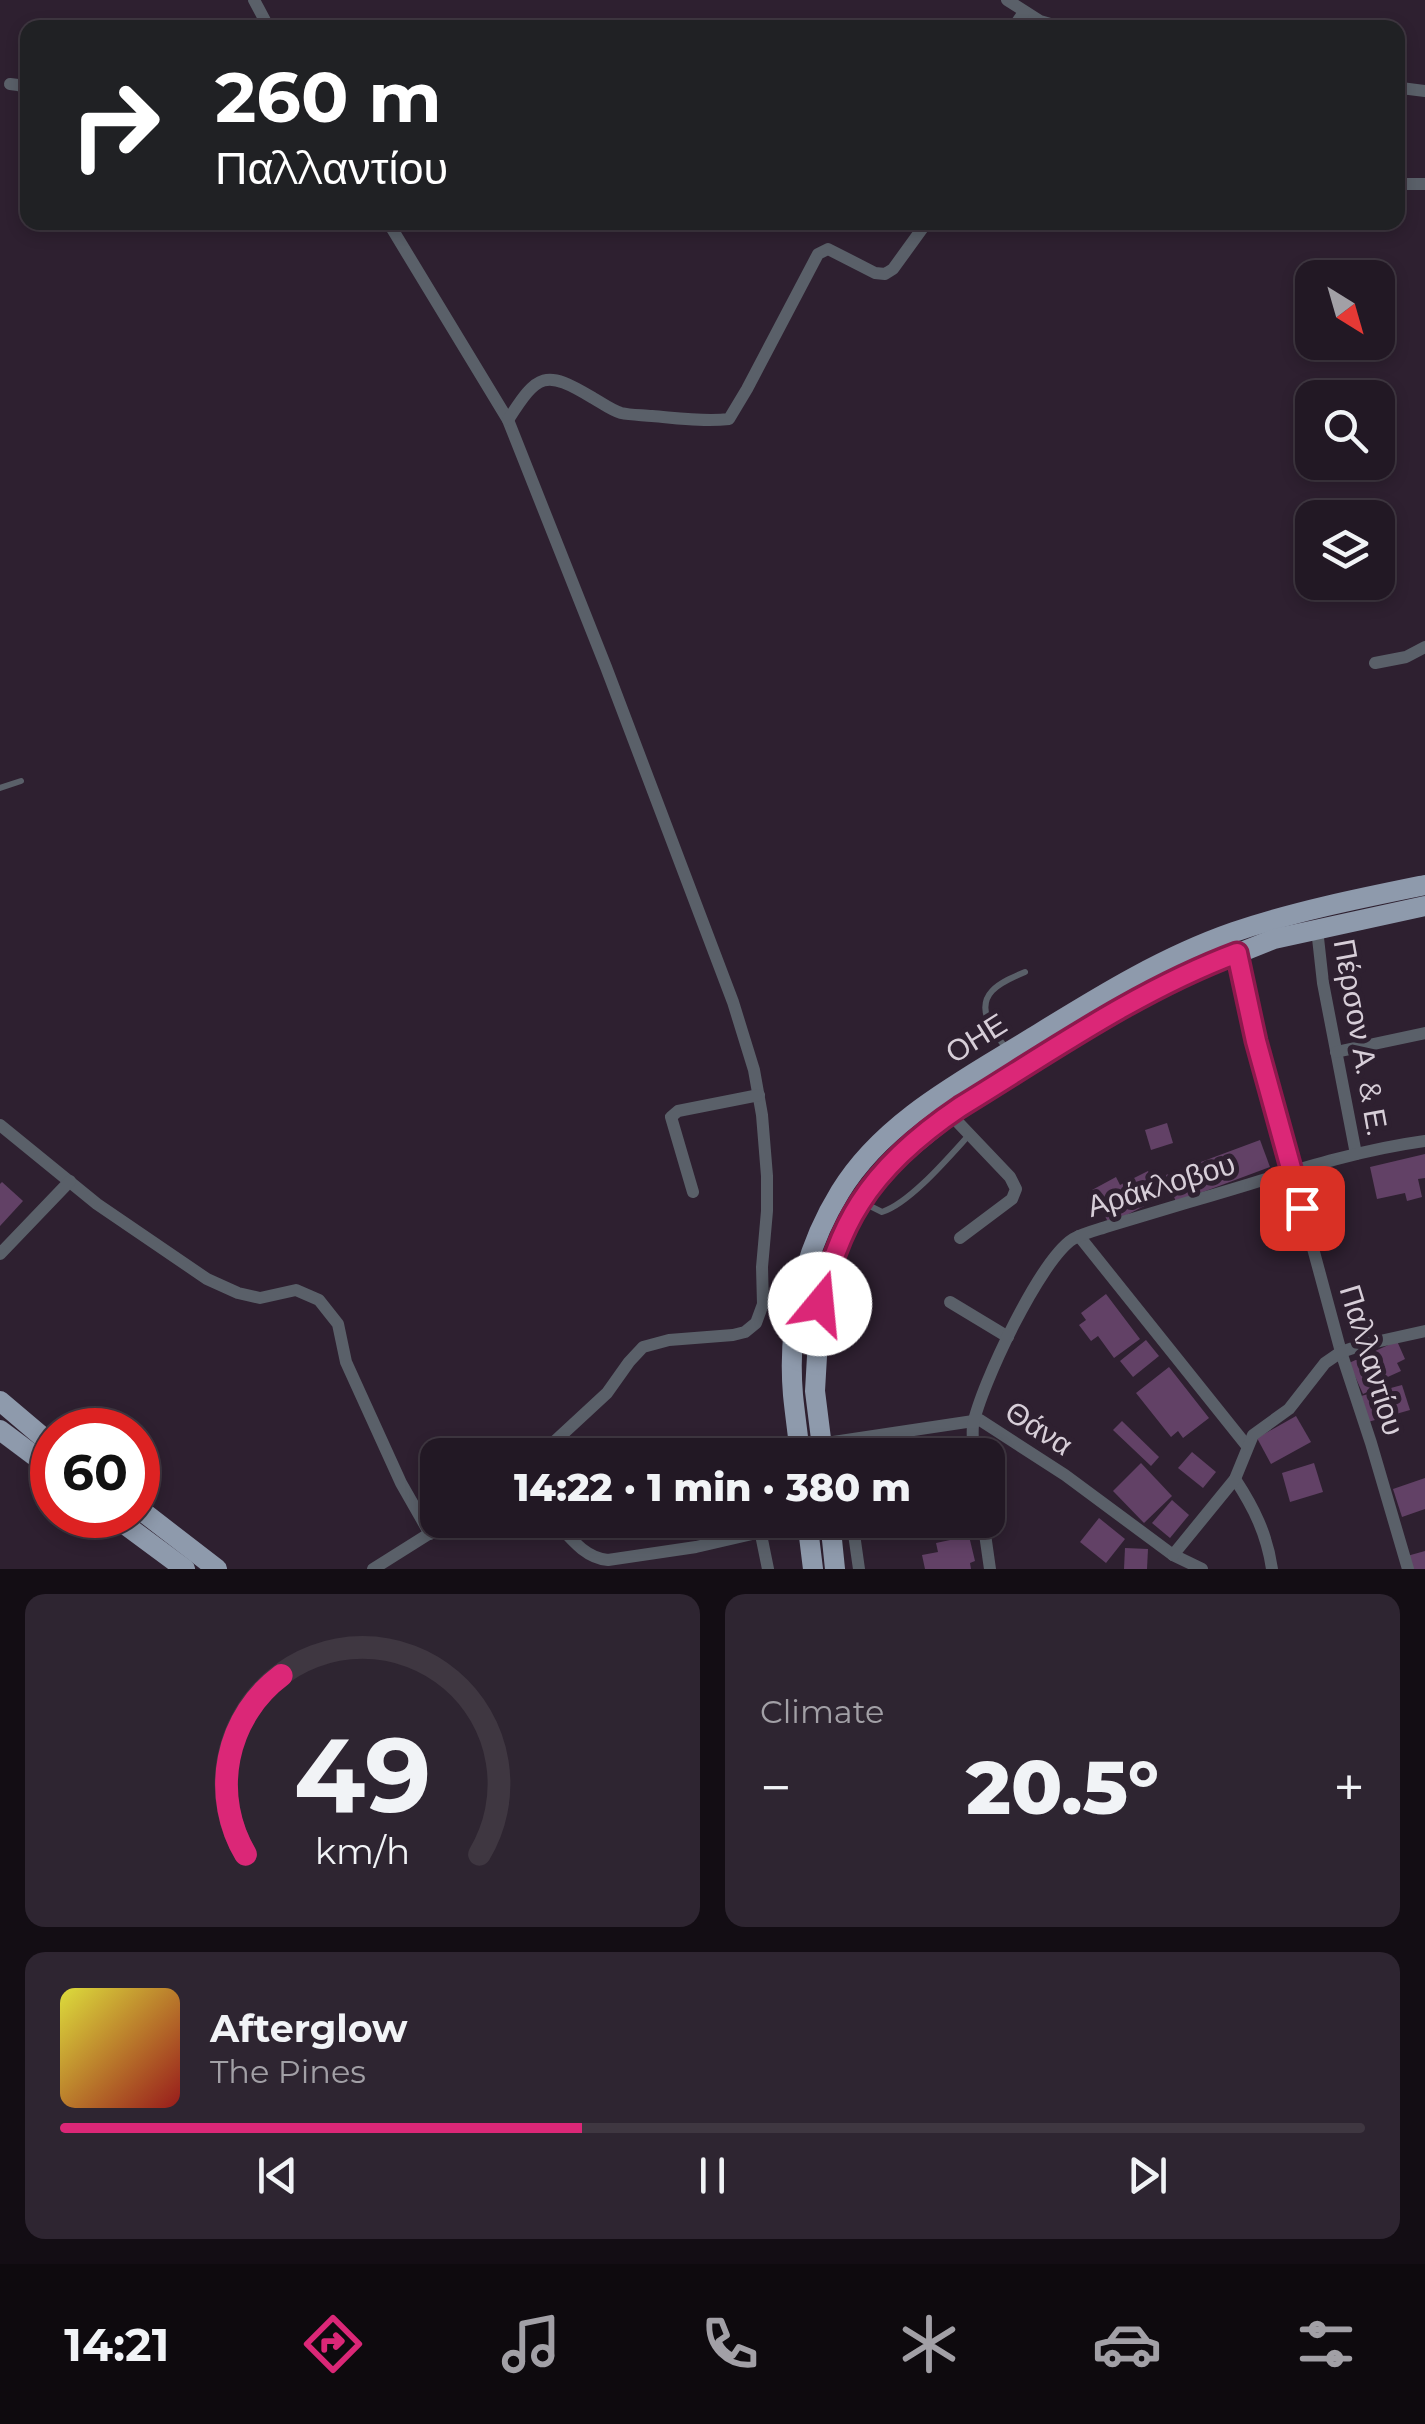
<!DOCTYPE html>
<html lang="en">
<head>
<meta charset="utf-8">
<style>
  body { margin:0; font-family:Montserrat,sans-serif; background:#2e2531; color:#f1f3f6; height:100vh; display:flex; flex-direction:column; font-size:38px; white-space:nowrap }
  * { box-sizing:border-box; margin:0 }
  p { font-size:32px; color:#a2a0a6 }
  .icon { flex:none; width:55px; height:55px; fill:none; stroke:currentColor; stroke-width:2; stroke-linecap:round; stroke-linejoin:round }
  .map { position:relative; height:1569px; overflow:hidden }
  .drawer { display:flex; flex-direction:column; gap:25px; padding:25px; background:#130d14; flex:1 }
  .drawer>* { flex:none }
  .banner { position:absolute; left:20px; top:20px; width:1385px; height:210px; border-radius:20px; box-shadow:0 5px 15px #0003,0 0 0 2px #3f3741; background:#202124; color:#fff; overflow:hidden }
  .needle { width:65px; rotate:143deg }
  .controls { position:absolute; left:1295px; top:260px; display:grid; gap:20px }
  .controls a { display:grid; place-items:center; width:100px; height:100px; border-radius:20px; background:#221824; box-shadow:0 5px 15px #0003,0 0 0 2px #3f3741; font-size:50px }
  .speed { position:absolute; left:30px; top:1408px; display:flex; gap:20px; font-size:50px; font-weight:700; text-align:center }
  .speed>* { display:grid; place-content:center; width:130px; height:130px; border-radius:50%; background:#221824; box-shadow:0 5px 15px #0003,0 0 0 2px #3f3741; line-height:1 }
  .speed .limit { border:15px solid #d22; background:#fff; color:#111 }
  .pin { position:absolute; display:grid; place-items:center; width:85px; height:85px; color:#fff; margin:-42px; border-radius:20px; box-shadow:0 5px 15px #0006 }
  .me { position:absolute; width:110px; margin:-55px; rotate:17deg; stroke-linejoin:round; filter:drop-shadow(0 0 8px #0008) }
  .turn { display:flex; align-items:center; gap:35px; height:210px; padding:0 30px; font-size:45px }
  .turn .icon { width:130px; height:130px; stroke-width:2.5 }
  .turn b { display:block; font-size:70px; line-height:85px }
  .big { font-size:75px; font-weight:800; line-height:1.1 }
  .drawer .widget { flex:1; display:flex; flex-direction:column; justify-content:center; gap:15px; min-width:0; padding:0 35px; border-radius:20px; background:#2e2531 }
  .drawer .dial { align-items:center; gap:0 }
  .dial svg { height:260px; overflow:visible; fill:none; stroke:#3f3741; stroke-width:7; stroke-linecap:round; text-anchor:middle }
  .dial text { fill:#f1f3f6; stroke:none }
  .song { display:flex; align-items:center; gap:30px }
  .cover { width:120px; height:120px; border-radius:15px; background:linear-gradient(135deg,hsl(60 70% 55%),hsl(0 70% 35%)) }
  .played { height:10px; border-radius:5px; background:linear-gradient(90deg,#db2777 40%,#3f3741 40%) }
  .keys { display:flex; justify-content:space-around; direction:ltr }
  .heat { display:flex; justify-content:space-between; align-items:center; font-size:55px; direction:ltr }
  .drawer .tiles { flex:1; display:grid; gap:25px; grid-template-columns:1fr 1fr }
  .widget:last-child { grid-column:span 2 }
  .trip { position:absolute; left:420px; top:1438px; width:585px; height:100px; border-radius:20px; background:#221824; box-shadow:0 5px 15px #0003,0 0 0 2px #3f3741; font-weight:800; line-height:100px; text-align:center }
  .tab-bar { display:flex; height:160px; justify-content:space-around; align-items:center; background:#0e0a0e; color:#a2a0a6 }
  .tab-bar .icon { width:70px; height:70px }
  .tab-bar .current { color:#db2777 }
  .tab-bar b { font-size:45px; color:#f1f3f6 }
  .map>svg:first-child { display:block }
  .building { fill:#624166 }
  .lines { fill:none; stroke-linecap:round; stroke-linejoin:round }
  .lane { stroke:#5a6069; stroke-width:6 }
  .street { stroke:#5a6069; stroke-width:12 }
  .primary { stroke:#8e9aac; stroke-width:20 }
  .route-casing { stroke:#8e194d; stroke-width:25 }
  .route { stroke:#db2777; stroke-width:18 }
  .labels { text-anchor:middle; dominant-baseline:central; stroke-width:10; stroke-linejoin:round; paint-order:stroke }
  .street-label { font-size:30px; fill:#d7ced8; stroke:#2e2030 }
</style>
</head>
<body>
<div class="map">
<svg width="1425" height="1569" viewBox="0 0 1425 1569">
  <rect width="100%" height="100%" fill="#2e2030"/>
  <g class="building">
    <polygon points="1167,1123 1173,1143 1151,1150 1145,1130"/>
    <polygon points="1260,1140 1270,1167 1176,1202 1166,1175"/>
    <polygon points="1425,1154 1425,1178 1418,1179 1422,1197 1407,1201 1405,1193 1377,1199 1370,1167"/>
    <polygon points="1148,1171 1162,1197 1109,1224 1092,1190 1116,1177 1120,1185"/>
    <polygon points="2,1182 23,1201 0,1226 0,1184"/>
    <polygon points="1106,1294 1140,1339 1114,1358 1098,1336 1091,1341 1079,1325 1086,1320 1081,1313"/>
    <polygon points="832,1304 847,1306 843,1325 828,1323"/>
    <polygon points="1146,1340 1159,1356 1133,1377 1120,1361"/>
    <polygon points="1397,1341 1405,1359 1397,1363 1401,1371 1381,1380 1383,1385 1363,1394 1349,1363"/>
    <polygon points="1169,1367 1209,1418 1183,1438 1178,1431 1171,1437 1136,1393"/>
    <polygon points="1402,1385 1410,1410 1368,1422 1361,1396"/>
    <polygon points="1296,1416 1311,1442 1271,1464 1257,1438"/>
    <polygon points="1122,1421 1159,1457 1151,1466 1113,1430"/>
    <polygon points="890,1442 890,1449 908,1446 910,1455 858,1455 857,1446"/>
    <polygon points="1192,1452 1216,1472 1203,1488 1178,1468"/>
    <polygon points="1141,1463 1172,1496 1144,1523 1113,1491"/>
    <polygon points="1314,1463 1323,1492 1290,1502 1282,1473"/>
    <polygon points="1425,1478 1425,1509 1402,1517 1393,1489"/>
    <polygon points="1172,1500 1189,1515 1170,1538 1152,1523"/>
    <polygon points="1099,1518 1125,1539 1106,1563 1080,1542"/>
    <polygon points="969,1536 975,1561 970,1563 971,1569 925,1569 922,1555 938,1552 936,1543"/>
    <polygon points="1125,1548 1148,1549 1147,1569 1124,1569"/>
    <polygon points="1425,1551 1425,1569 1411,1569 1407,1556"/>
  </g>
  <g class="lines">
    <g class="lane">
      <polyline points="0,788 21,781"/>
      <path d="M1005 1047C1000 1040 995 1034 991 1026 973 994 1001 982 1025 972"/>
      <path d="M864 1203 882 1212C910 1203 949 1157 969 1135"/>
      <polyline points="825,1341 836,1330 840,1301 829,1287"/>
    </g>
    <g class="street">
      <polyline points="254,0 269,28"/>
      <polyline points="1007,0 1040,21 1064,28"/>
      <polyline points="1013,28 1024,12"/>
      <polyline points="10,84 18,85 28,89"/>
      <polyline points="1401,88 1425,91"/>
      <polyline points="1398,184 1425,184"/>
      <polyline points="388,222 508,420 606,667 733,1002 754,1070 762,1115 767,1176 767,1211 762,1267 763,1304 756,1323 745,1332 733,1335 669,1340 643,1347 629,1362 607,1393 540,1455"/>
      <path d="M508 420C538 373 545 369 593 398 602 403 611 410 621 413 630 415 642 415 652 416 677 418 704 422 729 419L747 389 818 254 828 249 875 273 885 274 893 269 927 222"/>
      <polyline points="1375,663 1406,657 1425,647"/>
      <polyline points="1317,929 1323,983 1356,1154"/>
      <polyline points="1231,933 1257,1041 1341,1352 1371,1443 1408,1569"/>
      <polyline points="1336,1052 1425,1033"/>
      <polyline points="950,1114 1010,1177 1016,1189 1012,1199 960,1238"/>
      <polyline points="0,1125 97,1204 207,1279 238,1293 260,1298 296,1290 319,1300 338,1324 346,1362 401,1483 430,1534"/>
      <polyline points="693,1192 671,1117 678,1111 759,1095"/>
      <polyline points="1079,1236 1247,1446"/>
      <polyline points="0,1254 70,1181"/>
      <polyline points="950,1302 1008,1337"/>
      <polyline points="800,1447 980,1420 1065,1475 1173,1555 1202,1569"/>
      <path d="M974 1455C973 1445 972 1435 973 1425 981 1385 1040 1260 1073 1239 1084 1233 1097 1230 1109 1226 1136 1218 1162 1210 1189 1202 1267 1180 1344 1152 1425 1141"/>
      <path d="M1235 1479C1254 1508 1267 1534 1272 1569"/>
      <path d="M554 1520C569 1536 584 1558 608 1560L696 1547 761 1532"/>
      <polyline points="758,1520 768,1569"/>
      <polyline points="852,1520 859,1569"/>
      <polyline points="983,1520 990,1569"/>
      <polyline points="1173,1555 1235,1479 1253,1435 1289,1409 1325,1363 1341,1352 1362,1345 1425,1331"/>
      <polyline points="373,1569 451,1520"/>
    </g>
    <g class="primary">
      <polyline points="0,1401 52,1445"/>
      <polyline points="0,1430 52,1469"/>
      <path d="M800 1455C798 1435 795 1415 793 1395 787 1325 803 1252 840 1192 883 1121 965 1079 1033 1037 1098 997 1162 957 1234 932 1296 911 1361 898 1425 885"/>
      <polyline points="823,1455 815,1391 820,1304 832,1262 860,1202 890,1167 906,1151 960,1107 1164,983 1274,939 1425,906"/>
      <polyline points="138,1508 217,1569"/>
      <polyline points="112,1515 185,1569"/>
      <polyline points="807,1520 813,1569"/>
      <polyline points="830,1520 835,1569"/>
    </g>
  </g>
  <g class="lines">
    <g class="route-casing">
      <path id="route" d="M820 1304C829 1269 840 1234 860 1203 884 1165 923 1132 960 1107 1050 1052 1138 990 1237 953L1256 1041 1302 1208"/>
    </g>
    <use href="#route" class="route"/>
  </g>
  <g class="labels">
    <g class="street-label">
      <text transform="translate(1361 1037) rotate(80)">Πέρσον Α. &amp; Ε.</text>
      <text transform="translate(976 1038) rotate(-32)">ΟΗΕ</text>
      <text transform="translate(1161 1185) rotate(-17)">Αράκλοβου</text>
      <text transform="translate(1372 1360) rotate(73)">Παλλαντίου</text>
      <text transform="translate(1039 1428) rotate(33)">Θάνα</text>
    </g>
  </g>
</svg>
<div class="controls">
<a><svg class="needle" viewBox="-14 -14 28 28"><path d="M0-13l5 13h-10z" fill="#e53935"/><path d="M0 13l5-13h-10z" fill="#a2a0a6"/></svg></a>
<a><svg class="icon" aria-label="search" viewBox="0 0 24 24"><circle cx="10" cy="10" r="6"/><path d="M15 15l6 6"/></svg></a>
<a><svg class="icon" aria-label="layers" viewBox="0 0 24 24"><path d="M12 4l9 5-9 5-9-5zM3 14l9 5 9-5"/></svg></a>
</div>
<div class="speed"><div class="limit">60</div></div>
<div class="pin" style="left:1302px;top:1208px;background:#d93025"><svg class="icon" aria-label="arrive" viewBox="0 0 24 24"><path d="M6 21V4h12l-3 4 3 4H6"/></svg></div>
<svg class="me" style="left:820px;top:1304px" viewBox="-20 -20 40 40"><circle r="19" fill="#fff"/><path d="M0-13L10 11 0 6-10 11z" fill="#db2777"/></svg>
<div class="trip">14:22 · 1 min · 380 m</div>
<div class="banner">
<div class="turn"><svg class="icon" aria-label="right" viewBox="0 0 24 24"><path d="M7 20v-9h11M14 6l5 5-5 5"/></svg><div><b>260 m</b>Παλλαντίου</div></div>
</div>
</div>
<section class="drawer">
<div class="tiles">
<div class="widget dial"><svg viewBox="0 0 100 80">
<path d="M14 69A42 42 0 1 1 86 69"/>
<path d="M14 69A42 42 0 0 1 25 14" stroke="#db2777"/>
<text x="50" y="56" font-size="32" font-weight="700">49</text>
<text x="50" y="72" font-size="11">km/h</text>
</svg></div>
<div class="widget"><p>Climate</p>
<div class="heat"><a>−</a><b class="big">20.5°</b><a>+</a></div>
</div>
<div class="widget">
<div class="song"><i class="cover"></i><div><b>Afterglow</b><p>The Pines</p></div></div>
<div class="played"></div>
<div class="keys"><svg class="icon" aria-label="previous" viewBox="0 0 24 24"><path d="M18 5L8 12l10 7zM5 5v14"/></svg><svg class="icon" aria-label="pause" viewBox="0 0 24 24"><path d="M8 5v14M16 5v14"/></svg><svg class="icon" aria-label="next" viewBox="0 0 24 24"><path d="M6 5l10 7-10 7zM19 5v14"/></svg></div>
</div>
</div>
</section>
<nav class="tab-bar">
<b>14:21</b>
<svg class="icon current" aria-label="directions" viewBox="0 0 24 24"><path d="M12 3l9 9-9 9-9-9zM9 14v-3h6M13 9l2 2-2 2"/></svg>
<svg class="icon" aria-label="music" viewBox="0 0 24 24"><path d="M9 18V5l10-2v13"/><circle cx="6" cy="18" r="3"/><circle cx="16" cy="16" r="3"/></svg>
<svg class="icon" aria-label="phone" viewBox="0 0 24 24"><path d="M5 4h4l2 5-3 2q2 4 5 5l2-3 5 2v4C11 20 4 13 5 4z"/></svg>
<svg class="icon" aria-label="climate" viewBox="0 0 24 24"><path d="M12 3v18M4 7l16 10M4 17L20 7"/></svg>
<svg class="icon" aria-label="car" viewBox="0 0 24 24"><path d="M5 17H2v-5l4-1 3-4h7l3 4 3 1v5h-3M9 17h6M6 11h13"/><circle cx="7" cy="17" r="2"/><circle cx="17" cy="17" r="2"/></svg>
<svg class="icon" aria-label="filters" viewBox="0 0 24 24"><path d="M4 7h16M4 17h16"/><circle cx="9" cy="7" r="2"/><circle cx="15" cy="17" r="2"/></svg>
</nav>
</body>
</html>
